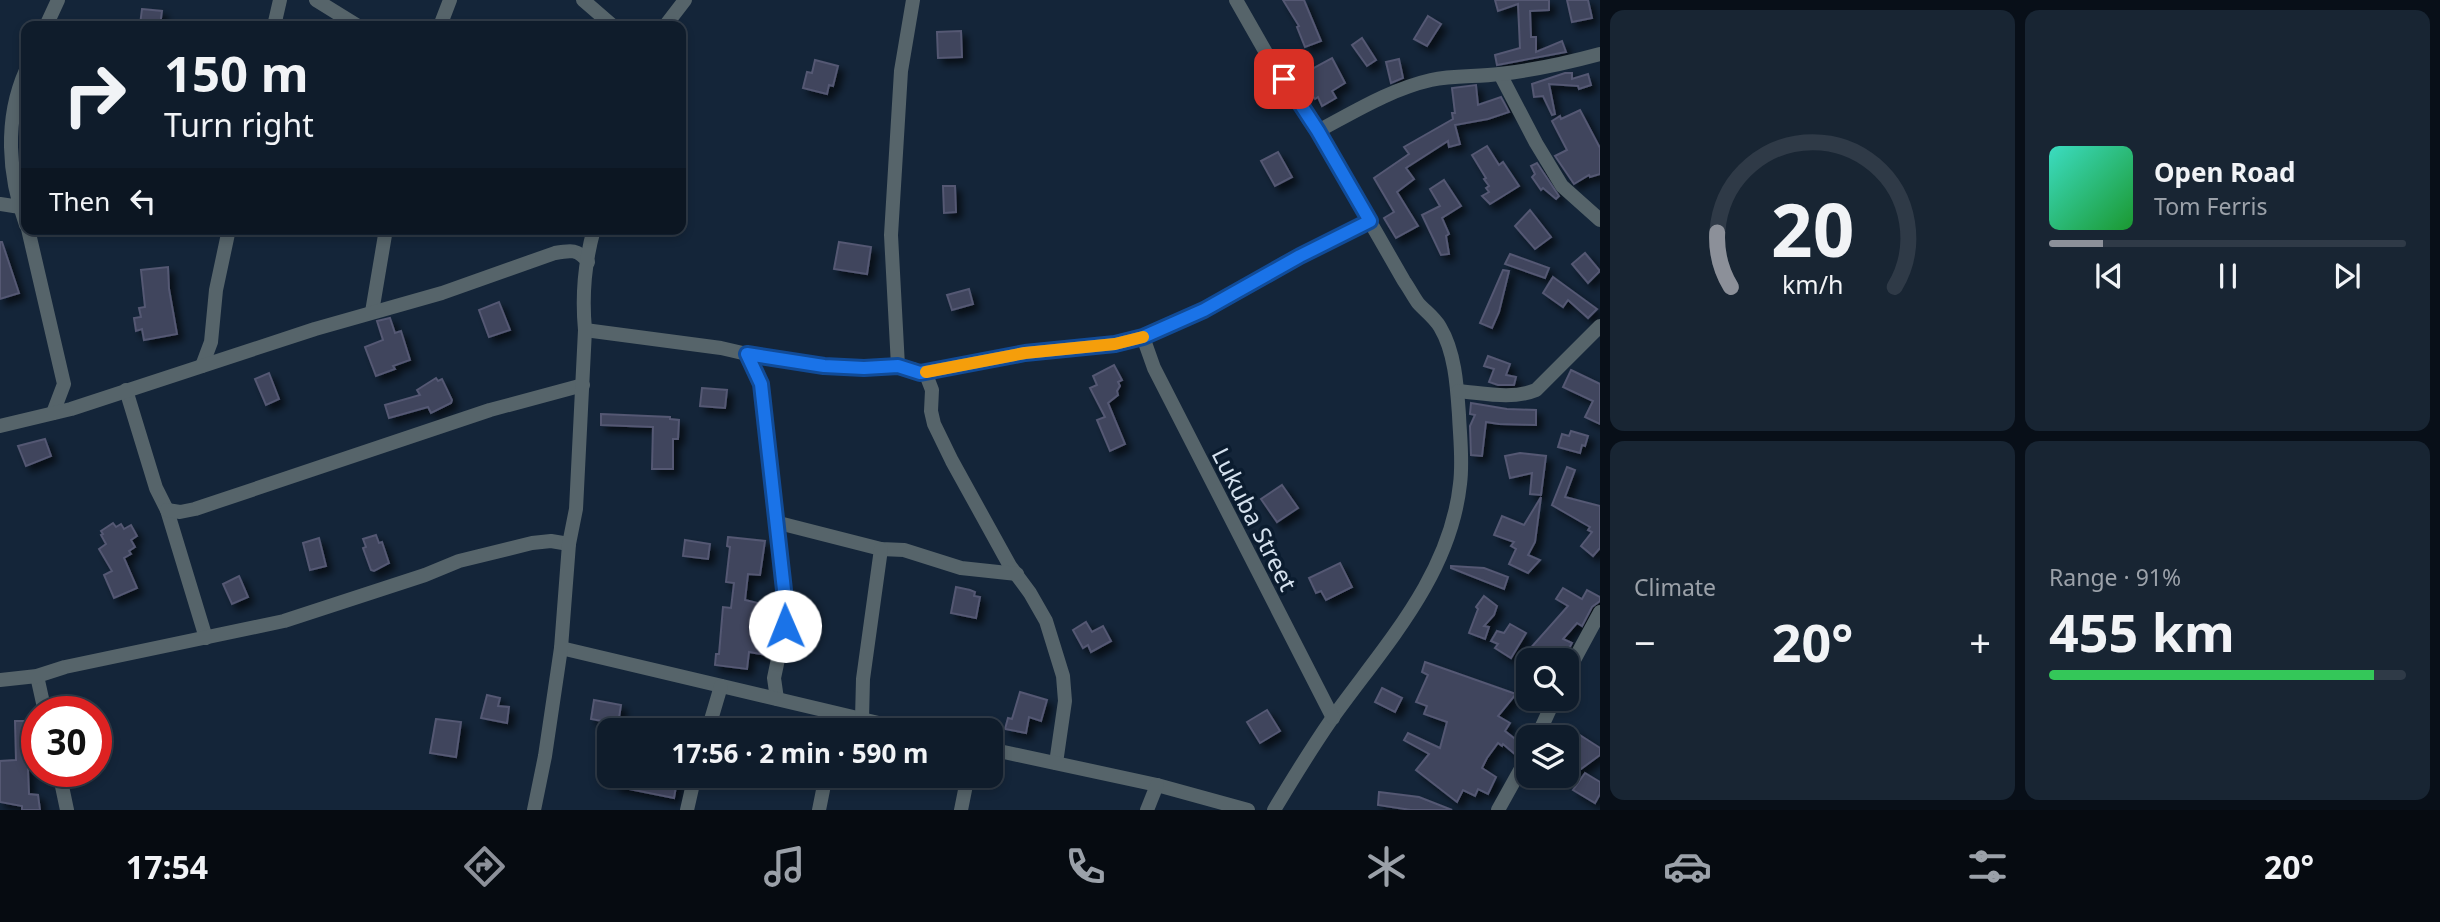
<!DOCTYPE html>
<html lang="en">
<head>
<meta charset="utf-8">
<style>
  body { margin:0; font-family:"Noto Sans",sans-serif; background:#182533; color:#f1f3f6; height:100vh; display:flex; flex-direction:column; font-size:26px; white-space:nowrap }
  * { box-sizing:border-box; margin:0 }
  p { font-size:23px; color:#9ba1a9 }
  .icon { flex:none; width:38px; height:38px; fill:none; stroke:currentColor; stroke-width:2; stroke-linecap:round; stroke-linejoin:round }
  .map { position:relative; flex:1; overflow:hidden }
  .drawer { display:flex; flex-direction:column; gap:10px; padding:10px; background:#080f18; width:840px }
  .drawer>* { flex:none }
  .hud { position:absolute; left:21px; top:21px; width:665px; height:214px; border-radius:14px; box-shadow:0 4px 10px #0003,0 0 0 2px #2f3a47; background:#0f1c2b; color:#f1f3f6; overflow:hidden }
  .fabs { position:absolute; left:1516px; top:648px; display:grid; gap:14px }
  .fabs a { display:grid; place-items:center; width:63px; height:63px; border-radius:14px; background:#0f1c2b; box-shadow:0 4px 10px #0003,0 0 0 2px #2f3a47; font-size:35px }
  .speed { position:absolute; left:21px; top:696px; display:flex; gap:14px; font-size:35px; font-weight:700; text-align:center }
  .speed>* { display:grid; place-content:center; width:91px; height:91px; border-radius:50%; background:#0f1c2b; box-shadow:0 4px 10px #0003,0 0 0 2px #2f3a47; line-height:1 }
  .speed .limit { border:10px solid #d22; background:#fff; color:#111 }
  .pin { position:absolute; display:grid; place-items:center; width:60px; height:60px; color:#fff; margin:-30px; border-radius:14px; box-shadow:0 4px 10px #0006 }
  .me { position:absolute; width:77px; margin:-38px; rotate:359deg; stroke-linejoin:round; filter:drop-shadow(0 0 5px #0008) }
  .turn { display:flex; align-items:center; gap:24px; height:147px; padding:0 28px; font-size:32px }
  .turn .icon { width:91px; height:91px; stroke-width:2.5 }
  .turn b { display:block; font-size:49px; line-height:60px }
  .then { display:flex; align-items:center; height:66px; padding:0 28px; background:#0003; gap:14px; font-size:26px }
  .big { font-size:52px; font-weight:700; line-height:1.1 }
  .drawer .tile { flex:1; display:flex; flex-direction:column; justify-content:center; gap:10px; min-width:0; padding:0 24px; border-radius:14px; background:#182533 }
  .drawer .dial { align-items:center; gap:0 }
  .dial svg { height:182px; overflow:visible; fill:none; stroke:#2f3a47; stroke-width:7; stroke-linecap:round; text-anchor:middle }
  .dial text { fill:#f1f3f6; stroke:none }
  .song { display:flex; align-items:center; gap:21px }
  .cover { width:84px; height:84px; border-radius:10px; background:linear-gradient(135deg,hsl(170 70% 55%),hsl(130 70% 35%)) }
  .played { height:7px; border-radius:4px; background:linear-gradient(90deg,#8c9099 15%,#2f3a47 15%) }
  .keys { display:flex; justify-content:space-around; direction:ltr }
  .heat { display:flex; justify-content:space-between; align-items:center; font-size:38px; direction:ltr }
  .charge { height:10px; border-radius:5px; background:linear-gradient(90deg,#34c759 91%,#2f3a47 0) }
  .drawer .tiles { flex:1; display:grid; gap:10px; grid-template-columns:repeat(2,1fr) }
  .trip { position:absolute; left:597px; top:718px; width:406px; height:70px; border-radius:14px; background:#0f1c2b; box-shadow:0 4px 10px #0003,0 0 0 2px #2f3a47; font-weight:700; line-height:70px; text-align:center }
  .dock { display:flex; height:112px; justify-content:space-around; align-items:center; background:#060b11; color:#9ba1a9 }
  .dock .icon { width:49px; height:49px }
  .dock .current { color:#8c9099 }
  .dock b { font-size:32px; color:#f1f3f6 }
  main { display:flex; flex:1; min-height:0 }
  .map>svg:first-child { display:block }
  .building { fill:#3f445d; stroke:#545873; stroke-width:2; filter:url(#shadow) }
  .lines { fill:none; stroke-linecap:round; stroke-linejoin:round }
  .minor { stroke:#56646a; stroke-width:14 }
  .route-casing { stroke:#114b97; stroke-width:18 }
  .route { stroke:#1a73e8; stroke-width:12 }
  .slow { stroke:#f59e0b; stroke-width:12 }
  .labels { text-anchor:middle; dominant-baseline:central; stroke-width:7; stroke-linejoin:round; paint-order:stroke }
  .street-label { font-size:24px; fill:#d5e1ee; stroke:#0b1c2f }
</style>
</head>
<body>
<main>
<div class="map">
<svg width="1600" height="810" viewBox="0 0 1600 810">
  <defs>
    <filter id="shadow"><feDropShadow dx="5.5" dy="5.5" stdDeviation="3.5" flood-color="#0009"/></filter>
  </defs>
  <rect width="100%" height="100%" fill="#142539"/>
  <g class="building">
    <polygon points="1283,0 1304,0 1321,41 1305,47 1297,27 1299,26"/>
    <polygon points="1495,0 1549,0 1549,10 1530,11 1531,37 1536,37 1536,52 1562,41 1566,52 1497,65 1495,55 1520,48 1518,4 1498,11"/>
    <polygon points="1567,0 1588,0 1592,18 1572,22"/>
    <polygon points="142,9 162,11 160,26 140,25"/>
    <polygon points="1428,16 1441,24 1427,46 1414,39"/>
    <polygon points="961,31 962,57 938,58 937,32"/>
    <polygon points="1362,38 1376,60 1367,66 1352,45"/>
    <polygon points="1332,58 1345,83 1332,91 1336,98 1322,106 1318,97 1315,99 1297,77"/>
    <polygon points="1399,59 1403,78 1391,83 1386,62"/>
    <polygon points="815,60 838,66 833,86 829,85 827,94 803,88 807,72 812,73"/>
    <polygon points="1565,73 1572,73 1572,79 1588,74 1591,85 1579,89 1578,86 1549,84 1555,114 1552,115 1543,96 1534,97 1532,84"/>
    <polygon points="1476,85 1478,105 1501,97 1509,112 1488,119 1455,125 1460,144 1449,147 1448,141 1406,168 1414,179 1397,192 1418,226 1396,238 1384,218 1394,212 1374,178 1409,154 1404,147 1453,119 1452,113 1455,113 1452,88"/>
    <polygon points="1580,110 1600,148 1600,174 1590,177 1589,175 1574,184 1555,156 1567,150 1552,121 1560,116 1561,119"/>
    <polygon points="1487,146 1499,165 1503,162 1519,186 1490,204 1482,196 1489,192 1486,188 1489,186 1484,179 1486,178 1472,155"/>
    <polygon points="1278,152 1292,177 1275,186 1261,161"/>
    <polygon points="1537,163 1559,196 1556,199 1543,188 1541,190 1532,177 1535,174 1531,166"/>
    <polygon points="1444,180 1461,206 1442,218 1449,234 1446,236 1449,254 1441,255 1422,215 1440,206 1430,189"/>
    <polygon points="943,186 955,186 956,212 944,213"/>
    <polygon points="1530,210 1551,237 1535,249 1515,226"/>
    <polygon points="0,242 2,242 19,293 0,299"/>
    <polygon points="839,242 871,247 867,274 834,269"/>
    <polygon points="1585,253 1600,271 1588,283 1572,264"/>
    <polygon points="1510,254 1549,268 1545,278 1505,264"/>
    <polygon points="168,267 169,289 177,334 144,340 142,329 136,331 134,318 141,317 139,308 145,307 141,270"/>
    <polygon points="1503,270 1509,271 1499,312 1492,328 1480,323"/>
    <polygon points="1553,277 1597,309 1588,318 1568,300 1563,307 1543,293"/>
    <polygon points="969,289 973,304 952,310 947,295"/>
    <polygon points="499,302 510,330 489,337 479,310"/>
    <polygon points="390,318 395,333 401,331 410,360 393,366 395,369 376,376 365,347 383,340 377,321"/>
    <polygon points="1488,356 1510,364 1506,375 1516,377 1514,385 1498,385 1489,382 1494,369 1484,366"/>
    <polygon points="1114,365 1122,380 1118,382 1120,386 1117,391 1118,395 1108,403 1125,444 1110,451 1097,420 1105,417 1090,388 1097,385 1093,376"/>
    <polygon points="1571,370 1600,384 1600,424 1585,417 1593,401 1563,387"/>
    <polygon points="269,373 279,399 266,405 255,379"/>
    <polygon points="436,378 438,381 442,379 452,400 451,403 431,413 428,407 389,418 385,405 420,395 417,390"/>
    <polygon points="702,388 727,390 725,408 700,406"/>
    <polygon points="1471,403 1507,409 1536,410 1536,425 1499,424 1486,422 1482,456 1471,455 1470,426 1475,415 1470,414"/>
    <polygon points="601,414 670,417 670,419 679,420 678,439 673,439 673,469 652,469 653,427 601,425"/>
    <polygon points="1571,431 1588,436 1585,446 1582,445 1580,453 1558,447 1562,434 1569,436"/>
    <polygon points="45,439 51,456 26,466 18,446"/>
    <polygon points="1520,453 1546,456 1541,495 1530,494 1532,473 1510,478 1505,456"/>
    <polygon points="1567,467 1575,470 1565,497 1600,506 1600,548 1593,556 1581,546 1592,532 1588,530 1590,527 1552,505"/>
    <polygon points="1282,485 1298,508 1277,522 1261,499"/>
    <polygon points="1541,497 1535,542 1528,555 1540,560 1528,573 1509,564 1516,549 1511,546 1514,542 1494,535 1502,516 1524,525"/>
    <polygon points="113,523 116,527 121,524 124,529 131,525 137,536 131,540 135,547 129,551 131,554 124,558 137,588 114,598 104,575 112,571 99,549 106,544 101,535 103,534 101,531"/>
    <polygon points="376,535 379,543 382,542 389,563 374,571 371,570 363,548 366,547 363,539"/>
    <polygon points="728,537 765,541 760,575 748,574 745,600 766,605 764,614 772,616 767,655 749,652 747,669 715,665 716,654 719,654 723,607 731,608 734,583 726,582 730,547 727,546"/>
    <polygon points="319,538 326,566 310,570 303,543"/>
    <polygon points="685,540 710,544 708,559 683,556"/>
    <polygon points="1340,563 1352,587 1326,600 1321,591 1316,593 1309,578"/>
    <polygon points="1451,566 1484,568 1508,577 1504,589 1451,568"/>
    <polygon points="239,576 248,597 232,604 223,584"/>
    <polygon points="956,587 970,590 975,592 974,596 980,597 976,618 951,613"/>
    <polygon points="1563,588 1582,599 1587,590 1600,597 1600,601 1592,607 1582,626 1577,623 1563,639 1572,643 1564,658 1556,654 1553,660 1520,660 1568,606 1556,599"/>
    <polygon points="1484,596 1497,606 1494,615 1484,626 1489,627 1485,639 1469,633 1478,609 1476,607"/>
    <polygon points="1086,622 1092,632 1103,626 1111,641 1091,652 1088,645 1083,648 1073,630"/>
    <polygon points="1510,624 1526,633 1511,658 1495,648 1498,644 1491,641 1497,631 1504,633"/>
    <polygon points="1425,662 1516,694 1498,716 1510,723 1505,731 1524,746 1516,755 1503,744 1502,746 1498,743 1487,758 1482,768 1496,777 1488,794 1478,789 1475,796 1463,790 1457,802 1416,770 1429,754 1404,740 1408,733 1440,748 1447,722 1424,714 1427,706 1416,702 1428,675 1422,672"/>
    <polygon points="1382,688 1402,698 1395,712 1375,702"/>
    <polygon points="1020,692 1047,700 1041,721 1029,717 1026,733 1005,729 1008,718 1012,719"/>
    <polygon points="487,695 500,698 498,706 509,707 507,723 481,718"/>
    <polygon points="594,700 621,705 618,724 591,719"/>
    <polygon points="1267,710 1280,731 1260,743 1247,722"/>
    <polygon points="436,719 461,722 456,757 430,753"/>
    <polygon points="15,721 26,721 29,794 38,795 40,810 22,810 22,806 0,802 0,761 16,760"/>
    <polygon points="1572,730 1600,748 1600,755 1566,780 1566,739"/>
    <polygon points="1585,773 1600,782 1600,794 1595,803 1573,790"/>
    <polygon points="617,775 678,775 674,798 614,786"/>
    <polygon points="1379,792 1419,797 1452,810 1411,810 1378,805"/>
  </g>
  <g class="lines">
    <g class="minor">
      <polyline points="316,0 358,26"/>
      <polyline points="583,0 613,26"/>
      <polyline points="913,0 901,71 891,235 898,366 913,369 927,377 932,390 931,411 934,424 952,461 1010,566 1030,593 1046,621 1063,676 1065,701 1056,763"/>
      <path d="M1236 0 1269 58 1318 131 1404 281C1409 288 1413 296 1418 303 1425 311 1434 317 1440 327 1455 352 1457 386 1459 415 1460 438 1463 461 1460 484 1450 577 1383 647 1331 720 1311 749 1292 780 1274 810"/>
      <polyline points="46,26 58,0"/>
      <polyline points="274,26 280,0"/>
      <polyline points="440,26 450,0"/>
      <polyline points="665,26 685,0"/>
      <path d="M26 70C4 119 8 175 26 225"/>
      <polyline points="1500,74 1536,143 1562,186 1600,220"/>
      <path d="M1318 131C1354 112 1391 89 1431 80 1453 75 1477 77 1500 74 1534 70 1567 63 1600 54"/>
      <polyline points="0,204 20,207"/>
      <polyline points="28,229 64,384 53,413"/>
      <polyline points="372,312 386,229"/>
      <polyline points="585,330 721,348 747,354 824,366 864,368 898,366"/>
      <polyline points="1143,337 1154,368 1333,718"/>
      <polyline points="747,354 761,384 785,599 785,626 774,678 777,699"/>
      <polyline points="202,366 211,342 216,290 229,229"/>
      <polyline points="920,373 1025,353 1115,344 1143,337 1204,310 1300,256 1370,221"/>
      <polyline points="126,390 156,488 167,510 206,638"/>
      <path d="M1458 391C1483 393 1512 400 1536 390L1600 326"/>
      <path d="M0 426 71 409 315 329 442 293 555 253C571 250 578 249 588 262"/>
      <polyline points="167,510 180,512 195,509 490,410 583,385"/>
      <polyline points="775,522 881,549 904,550 961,568 1017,574"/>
      <polyline points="561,648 908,730"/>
      <polyline points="1566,675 1600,612"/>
      <polyline points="37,676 45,712"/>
      <polyline points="0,680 37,676 65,667 284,621 425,575 459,561 532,543 551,541 569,544"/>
      <polyline points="862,719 863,679 881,549"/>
      <polyline points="708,730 721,686"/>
      <polyline points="1537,737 1555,698"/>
      <polyline points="990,749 1157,785 1248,810"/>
      <polyline points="59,772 67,810"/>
      <path d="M534 810 545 756 561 648 569 544 576 509 585 330C582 298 585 261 594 229"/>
      <polyline points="687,810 695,775"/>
      <polyline points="819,810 826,775"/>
      <polyline points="961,810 968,775"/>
      <polyline points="1147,810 1157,785"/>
      <polyline points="1498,810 1528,756"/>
    </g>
  </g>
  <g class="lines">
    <g class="route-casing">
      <polyline id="route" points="785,626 785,599 761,384 747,354 824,366 864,368 898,366 920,373 1025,353 1115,344 1143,337 1204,310 1300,256 1370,221 1318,131 1284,79"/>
    </g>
    <use href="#route" class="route"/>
    <polyline class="slow" points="926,372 1025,353 1115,344 1143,337"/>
  </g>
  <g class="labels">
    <g class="street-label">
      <text transform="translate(1255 519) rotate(63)">Lukuba Street</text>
    </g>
  </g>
</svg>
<div class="fabs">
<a><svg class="icon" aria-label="search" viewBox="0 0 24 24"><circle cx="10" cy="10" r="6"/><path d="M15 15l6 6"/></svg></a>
<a><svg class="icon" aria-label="layers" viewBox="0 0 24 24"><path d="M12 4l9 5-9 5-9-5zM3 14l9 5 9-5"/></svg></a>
</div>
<div class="speed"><div class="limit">30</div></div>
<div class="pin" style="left:1284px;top:79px;background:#d93025"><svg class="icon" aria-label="arrive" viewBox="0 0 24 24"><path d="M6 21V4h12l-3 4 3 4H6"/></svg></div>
<svg class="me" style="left:785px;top:626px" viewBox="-20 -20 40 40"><circle r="19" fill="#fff"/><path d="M0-13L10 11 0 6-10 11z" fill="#1a73e8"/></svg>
<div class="trip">17:56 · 2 min · 590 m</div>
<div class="hud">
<div class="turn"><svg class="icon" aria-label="right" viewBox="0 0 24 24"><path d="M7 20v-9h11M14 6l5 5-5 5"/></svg><div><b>150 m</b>Turn right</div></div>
<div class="then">Then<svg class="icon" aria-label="left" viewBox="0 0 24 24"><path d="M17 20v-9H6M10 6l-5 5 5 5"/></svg></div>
</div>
</div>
<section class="drawer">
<div class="tiles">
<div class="tile dial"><svg viewBox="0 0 100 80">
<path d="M14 69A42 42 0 1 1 86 69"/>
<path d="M14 69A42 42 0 0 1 8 45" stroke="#8c9099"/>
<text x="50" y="56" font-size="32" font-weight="700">20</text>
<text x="50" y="72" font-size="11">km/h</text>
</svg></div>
<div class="tile">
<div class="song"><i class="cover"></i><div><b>Open Road</b><p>Tom Ferris</p></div></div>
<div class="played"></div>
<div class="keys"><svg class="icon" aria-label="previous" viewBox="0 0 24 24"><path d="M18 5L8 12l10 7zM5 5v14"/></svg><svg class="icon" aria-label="pause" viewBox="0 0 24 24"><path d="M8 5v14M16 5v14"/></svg><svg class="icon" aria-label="next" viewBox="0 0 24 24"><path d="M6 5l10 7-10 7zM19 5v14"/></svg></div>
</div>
<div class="tile"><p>Climate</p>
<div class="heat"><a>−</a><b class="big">20°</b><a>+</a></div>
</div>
<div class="tile"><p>Range · 91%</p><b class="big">455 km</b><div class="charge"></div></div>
</div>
</section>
</main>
<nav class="dock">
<b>17:54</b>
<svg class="icon current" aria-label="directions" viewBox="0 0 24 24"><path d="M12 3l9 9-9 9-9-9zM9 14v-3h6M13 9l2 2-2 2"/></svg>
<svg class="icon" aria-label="music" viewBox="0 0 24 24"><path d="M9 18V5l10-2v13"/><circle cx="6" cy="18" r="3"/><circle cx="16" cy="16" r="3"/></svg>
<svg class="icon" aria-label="phone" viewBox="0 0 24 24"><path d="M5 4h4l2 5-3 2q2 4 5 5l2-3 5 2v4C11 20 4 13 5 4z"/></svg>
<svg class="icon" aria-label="climate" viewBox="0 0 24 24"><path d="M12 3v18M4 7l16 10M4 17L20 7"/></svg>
<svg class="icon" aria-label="car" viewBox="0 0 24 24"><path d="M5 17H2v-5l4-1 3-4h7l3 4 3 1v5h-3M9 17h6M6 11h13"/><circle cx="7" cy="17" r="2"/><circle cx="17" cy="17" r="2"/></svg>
<svg class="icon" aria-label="filters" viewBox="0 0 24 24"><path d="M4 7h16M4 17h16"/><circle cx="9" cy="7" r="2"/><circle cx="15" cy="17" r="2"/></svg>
<b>20°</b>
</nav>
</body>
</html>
